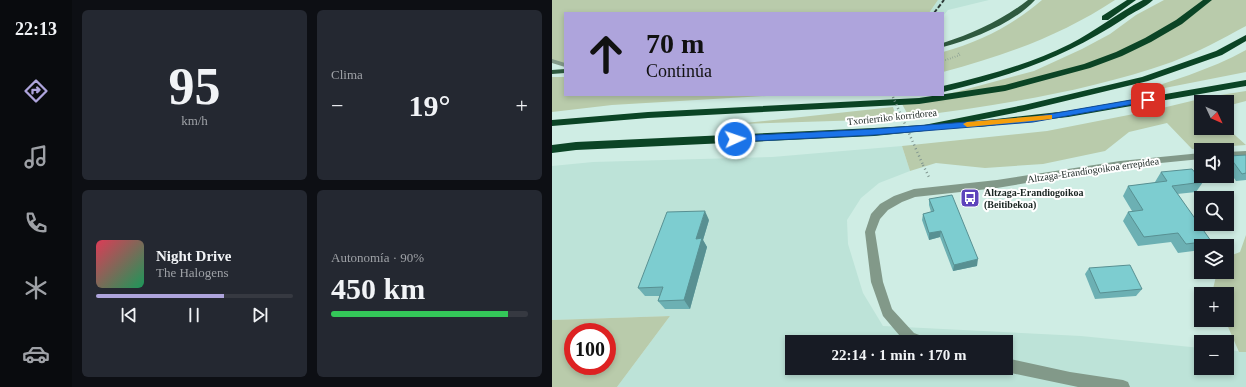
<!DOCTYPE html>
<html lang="es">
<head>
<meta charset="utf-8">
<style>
  body { margin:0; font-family:Georgia,serif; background:#242831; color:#f1f3f6; height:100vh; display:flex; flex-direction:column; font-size:15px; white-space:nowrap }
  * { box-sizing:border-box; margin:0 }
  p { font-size:13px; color:#9ea1a6 }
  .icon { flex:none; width:22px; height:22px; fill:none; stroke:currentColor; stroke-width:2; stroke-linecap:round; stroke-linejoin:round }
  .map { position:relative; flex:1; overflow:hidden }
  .side { display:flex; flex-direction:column; gap:10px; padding:10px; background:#0d0f14; width:480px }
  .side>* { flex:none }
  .guide { position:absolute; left:12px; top:12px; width:380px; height:84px; border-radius:0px; box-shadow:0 2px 6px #0003; background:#aea4dc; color:#111; overflow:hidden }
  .needle { width:26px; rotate:134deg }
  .buttons { position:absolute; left:642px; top:95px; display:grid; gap:8px }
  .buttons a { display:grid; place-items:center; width:40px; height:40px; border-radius:0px; background:#171b24; box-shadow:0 2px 6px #0003; font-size:20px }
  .speed { position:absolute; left:12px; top:323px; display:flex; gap:8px; font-size:20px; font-weight:700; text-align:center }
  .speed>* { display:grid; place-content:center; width:52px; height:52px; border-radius:50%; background:#171b24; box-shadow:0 2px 6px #0003; line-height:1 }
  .speed .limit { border:6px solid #d22; background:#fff; color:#111 }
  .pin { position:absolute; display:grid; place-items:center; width:34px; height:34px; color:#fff; margin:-17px; border-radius:8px; box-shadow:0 2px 6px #0006 }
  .me { position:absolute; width:44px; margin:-22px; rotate:87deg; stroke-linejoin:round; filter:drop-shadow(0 0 3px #0008) }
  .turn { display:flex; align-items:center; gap:14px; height:84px; padding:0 16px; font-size:18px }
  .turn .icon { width:52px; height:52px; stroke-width:2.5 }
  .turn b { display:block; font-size:28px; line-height:34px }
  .big { font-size:30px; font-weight:600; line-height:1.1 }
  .side .tile { flex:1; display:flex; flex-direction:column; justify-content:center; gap:6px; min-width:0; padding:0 14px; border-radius:6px; background:#242831 }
  .side .dial { align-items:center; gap:0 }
  .dial b { font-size:52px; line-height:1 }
  .song { display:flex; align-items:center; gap:12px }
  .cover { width:48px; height:48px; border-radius:6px; background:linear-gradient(135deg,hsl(350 70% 55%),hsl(150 70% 35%)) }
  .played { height:4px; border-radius:2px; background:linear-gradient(90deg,#aea4dc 65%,#363941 65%) }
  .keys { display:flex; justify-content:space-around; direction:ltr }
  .heat { display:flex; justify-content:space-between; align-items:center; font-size:22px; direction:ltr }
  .charge { height:6px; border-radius:3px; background:linear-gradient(90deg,#34c759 90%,#363941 0) }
  .side .tiles { flex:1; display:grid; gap:10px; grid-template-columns:repeat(2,1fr) }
  .trip { position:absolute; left:233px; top:335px; width:228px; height:40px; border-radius:0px; background:#171b24; box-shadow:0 2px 6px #0003; font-weight:600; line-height:40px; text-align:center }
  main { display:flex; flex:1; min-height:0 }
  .menu { display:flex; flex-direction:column; width:72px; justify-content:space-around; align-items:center; background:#090b0e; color:#9ea1a6 }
  .menu .icon { width:28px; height:28px }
  .menu .on { color:#aea4dc }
  .menu b { font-size:18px; color:#f1f3f6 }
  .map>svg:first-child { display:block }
  .built { fill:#bde3d8; fill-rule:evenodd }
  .green { fill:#b9cbab; fill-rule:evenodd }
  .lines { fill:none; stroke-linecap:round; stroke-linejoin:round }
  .path-far1 { stroke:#7e938d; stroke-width:2; stroke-dasharray:0.5 2; stroke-linecap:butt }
  .path { stroke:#7e938d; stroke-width:2.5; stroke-dasharray:1 3; stroke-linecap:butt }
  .minor { fill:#829989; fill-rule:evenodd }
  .primary { fill:#2f5a3f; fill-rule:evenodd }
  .motorway { fill:#0b4425; fill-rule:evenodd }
  .rail { stroke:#2c3936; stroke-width:2; stroke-dasharray:4.5 2; stroke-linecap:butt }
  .path-bridge-far1 { stroke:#7e938d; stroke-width:2; stroke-dasharray:0.5 2; stroke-linecap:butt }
  .path-bridge { stroke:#7e938d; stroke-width:2.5; stroke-dasharray:1 3; stroke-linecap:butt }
  .wall { fill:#6cb0b3 }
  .shaded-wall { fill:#589092 }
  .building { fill:#7dcdd0; stroke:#589092 }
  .route { fill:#1a73e8; stroke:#114b97 }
  .slow { fill:#f59e0b }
  .labels { text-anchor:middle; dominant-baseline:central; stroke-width:4; stroke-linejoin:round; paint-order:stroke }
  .street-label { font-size:10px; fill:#192421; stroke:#fff }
  .poi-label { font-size:10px; font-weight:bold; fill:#192421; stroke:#fff; text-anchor:start }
</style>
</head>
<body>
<main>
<nav class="menu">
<b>22:13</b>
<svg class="icon on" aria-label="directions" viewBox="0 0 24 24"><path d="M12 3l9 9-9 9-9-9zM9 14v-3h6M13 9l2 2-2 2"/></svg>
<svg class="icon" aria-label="music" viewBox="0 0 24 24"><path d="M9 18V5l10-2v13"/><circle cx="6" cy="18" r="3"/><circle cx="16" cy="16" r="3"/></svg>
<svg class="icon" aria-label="phone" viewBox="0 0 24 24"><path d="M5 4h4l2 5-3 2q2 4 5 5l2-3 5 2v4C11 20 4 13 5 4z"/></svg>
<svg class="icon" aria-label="climate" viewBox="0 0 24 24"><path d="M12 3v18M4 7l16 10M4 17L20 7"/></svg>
<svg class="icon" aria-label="car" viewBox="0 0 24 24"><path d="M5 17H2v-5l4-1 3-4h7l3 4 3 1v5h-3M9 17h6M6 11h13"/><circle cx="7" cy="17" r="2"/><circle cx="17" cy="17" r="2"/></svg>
</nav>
<section class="side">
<div class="tiles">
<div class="tile dial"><b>95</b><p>km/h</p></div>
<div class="tile"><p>Clima</p>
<div class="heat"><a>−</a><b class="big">19°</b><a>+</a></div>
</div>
<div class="tile">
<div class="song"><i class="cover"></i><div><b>Night Drive</b><p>The Halogens</p></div></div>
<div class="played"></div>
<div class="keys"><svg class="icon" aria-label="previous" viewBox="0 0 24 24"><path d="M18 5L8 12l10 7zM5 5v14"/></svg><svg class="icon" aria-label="pause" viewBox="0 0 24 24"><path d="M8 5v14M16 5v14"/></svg><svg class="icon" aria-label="next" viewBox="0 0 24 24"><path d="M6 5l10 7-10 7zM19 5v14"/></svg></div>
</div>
<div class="tile"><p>Autonomía · 90%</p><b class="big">450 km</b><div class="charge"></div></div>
</div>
</section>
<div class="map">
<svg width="694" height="387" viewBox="0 0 694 387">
  <rect width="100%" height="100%" fill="#cfede4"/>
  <g class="built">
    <polygon points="386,0 437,0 396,10 391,16 391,13 377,13"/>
    <path d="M350 146 358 171 327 183 309 198 295 220 296 244 311 293 331 326 529 336 649 348V368H675V350L694 352V387H65L118 316 0 320V166L41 162 220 157ZM240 342H454V368H240Z"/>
  </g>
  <g class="green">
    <polygon points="0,0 386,0 377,13 13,13 13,65 0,61"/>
    <path d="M490 0H563C510 35 452 56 391 72V52C428 42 461 25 490 0Z"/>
    <path d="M612 0H694V26C670 39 646 52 620 62 534 92 447 105 357 117L350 104 404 92 482 71 530 49 558 34 584 15Z"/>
    <path d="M694 50V72L577 95C616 82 658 70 694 50Z"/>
    <polygon points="0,77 13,77 13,95 231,95 60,105 0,112"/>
    <polygon points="694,91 694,101 675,106 675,102 649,102 649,128 675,128 694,145 640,149 615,123 577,132 553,151 491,164 433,168 384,163 358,171 350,146 495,131 602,110 656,97"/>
    <polygon points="341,107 345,119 184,124"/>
    <polygon points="694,235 694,352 687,352 673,320 675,320 675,294 663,294 661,289 665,272 675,272 675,257 688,252"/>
    <path d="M118 316 65 387H0V320ZM21 332H55V366H21Z"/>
  </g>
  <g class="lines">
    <polyline class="path-far1" points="391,61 408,55 405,52"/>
    <polyline class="path" points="371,165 377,177"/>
    <g class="minor">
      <polygon points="0,59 13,63 13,67 0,63"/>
      <polygon points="694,151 694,157 675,158 675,152"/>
      <polygon points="649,153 649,159 568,167 445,188 363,197 350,202 336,210 328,219 323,232 331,282 340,309 362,333 375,338 376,342 353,342 331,316 319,282 313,232 319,214 328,204 342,196 362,189 445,180 568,161"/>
      <polygon points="454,358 518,372 571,380 576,382 578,387 526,387 454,372 449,368 454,368"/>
    </g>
    <g class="primary">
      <path d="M476 0H483C462 23 421 39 391 47V43C422 33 450 20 476 0Z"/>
      <polygon points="13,69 13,73 0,74 0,70"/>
    </g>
    <g class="motorway">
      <polygon points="575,0 584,0 556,20 550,20 550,16"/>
      <path d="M591 0H601C594 7 581 12 573 18 512 58 461 75 391 92V86C434 76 478 64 518 44 543 31 566 13 591 0Z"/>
      <polygon points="651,0 660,0 630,24 599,42 570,56 538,68 453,91 367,104 96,118 0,126 0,120 96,112 367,98 453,85 532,64 564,52 593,38 624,20"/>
      <polygon points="694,35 694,41 670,55 596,81 472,111 372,131 322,136 24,150 0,153 0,145 24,142 322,128 372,125 472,105 590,77 664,51"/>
      <polygon points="694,80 694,86 516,117 427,127 422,124 427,121 516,111"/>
    </g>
    <polyline class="rail" points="382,13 392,0"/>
    <polyline class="path-bridge-far1" points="340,95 341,98"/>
    <polyline class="path-bridge" points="341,97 371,165"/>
  </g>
  <g class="wall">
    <polygon points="694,155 694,180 684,181 675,168 675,158 677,156"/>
    <polygon points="609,172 651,182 644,192 625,194 659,241 655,246 649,246 649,250 626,253 619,242 586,246 571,221 576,212 580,211 571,196 576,186 603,183 603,182"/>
    <polygon points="377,199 425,266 401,271 388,237 377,240 370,220 371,214 379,212 377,205"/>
    <polygon points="157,220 151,240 155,247 138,309 113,309 106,301 108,296 93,296 86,288"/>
    <polygon points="537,268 590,289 584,296 543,299 533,274"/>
  </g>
  <g class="shaded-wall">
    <polygon points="153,211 157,220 151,240 155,247 138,309 132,300 144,239"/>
    <polygon points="389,231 388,237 377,240 377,233"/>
    <polygon points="426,259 425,266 401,271 402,265"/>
  </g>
  <g class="building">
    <polygon points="694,155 694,173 690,174 677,156"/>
    <polygon points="640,169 651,182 620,186 659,241 634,244 626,233 592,237 576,212 591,210 576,186 615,181 609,172"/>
    <polygon points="400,195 426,259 402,265 389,231 377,233 371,214 382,211 377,199"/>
    <polygon points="153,211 144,239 150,238 132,300 106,301 111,287 86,288 115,212"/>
    <polygon points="578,265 590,289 548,293 537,268"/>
  </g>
  <polygon class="route" points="596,97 599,98 599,101 481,122 322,135 183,142 179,139 183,136 322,129 481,117"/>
  <polygon class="slow" points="498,115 500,115 500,119 415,127 411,124 415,122"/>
  <defs>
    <g id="bus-square" transform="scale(1)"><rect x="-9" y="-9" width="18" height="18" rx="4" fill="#5d43bc" stroke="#fff"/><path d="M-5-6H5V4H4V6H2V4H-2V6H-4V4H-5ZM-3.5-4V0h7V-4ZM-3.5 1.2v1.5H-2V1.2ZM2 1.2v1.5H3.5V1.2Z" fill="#fff"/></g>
  </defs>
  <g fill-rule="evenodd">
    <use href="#bus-square" x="418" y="198"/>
  </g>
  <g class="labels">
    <g class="street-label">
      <text transform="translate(340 117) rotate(-6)">Txorierriko korridorea</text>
      <text transform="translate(541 170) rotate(-8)">Altzaga-Erandiogoikoa errepidea</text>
    </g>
    <g class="poi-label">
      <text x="432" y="192">Altzaga-Erandiogoikoa<tspan x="432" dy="12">(Beitibekoa)</tspan></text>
    </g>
  </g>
</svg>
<div class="buttons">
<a><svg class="needle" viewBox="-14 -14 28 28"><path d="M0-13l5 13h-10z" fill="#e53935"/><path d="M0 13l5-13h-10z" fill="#9ea1a6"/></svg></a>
<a><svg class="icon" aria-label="sound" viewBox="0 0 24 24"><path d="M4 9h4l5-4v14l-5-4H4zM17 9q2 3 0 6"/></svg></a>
<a><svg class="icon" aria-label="search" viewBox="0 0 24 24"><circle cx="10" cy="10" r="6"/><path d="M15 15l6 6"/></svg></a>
<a><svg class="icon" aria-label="layers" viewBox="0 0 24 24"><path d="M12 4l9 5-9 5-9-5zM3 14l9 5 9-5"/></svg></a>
<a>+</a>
<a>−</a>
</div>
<div class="speed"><div class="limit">100</div></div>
<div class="pin" style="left:596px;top:100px;background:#d93025"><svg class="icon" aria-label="arrive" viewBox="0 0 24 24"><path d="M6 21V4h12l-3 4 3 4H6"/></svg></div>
<svg class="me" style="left:183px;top:139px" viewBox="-20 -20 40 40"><circle r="17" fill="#1a73e8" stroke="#fff" stroke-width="3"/><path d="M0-11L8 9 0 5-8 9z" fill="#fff"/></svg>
<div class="trip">22:14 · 1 min · 170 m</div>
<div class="guide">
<div class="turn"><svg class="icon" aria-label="ahead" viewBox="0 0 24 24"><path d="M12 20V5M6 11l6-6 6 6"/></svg><div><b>70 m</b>Continúa</div></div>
</div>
</div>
</main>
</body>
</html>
